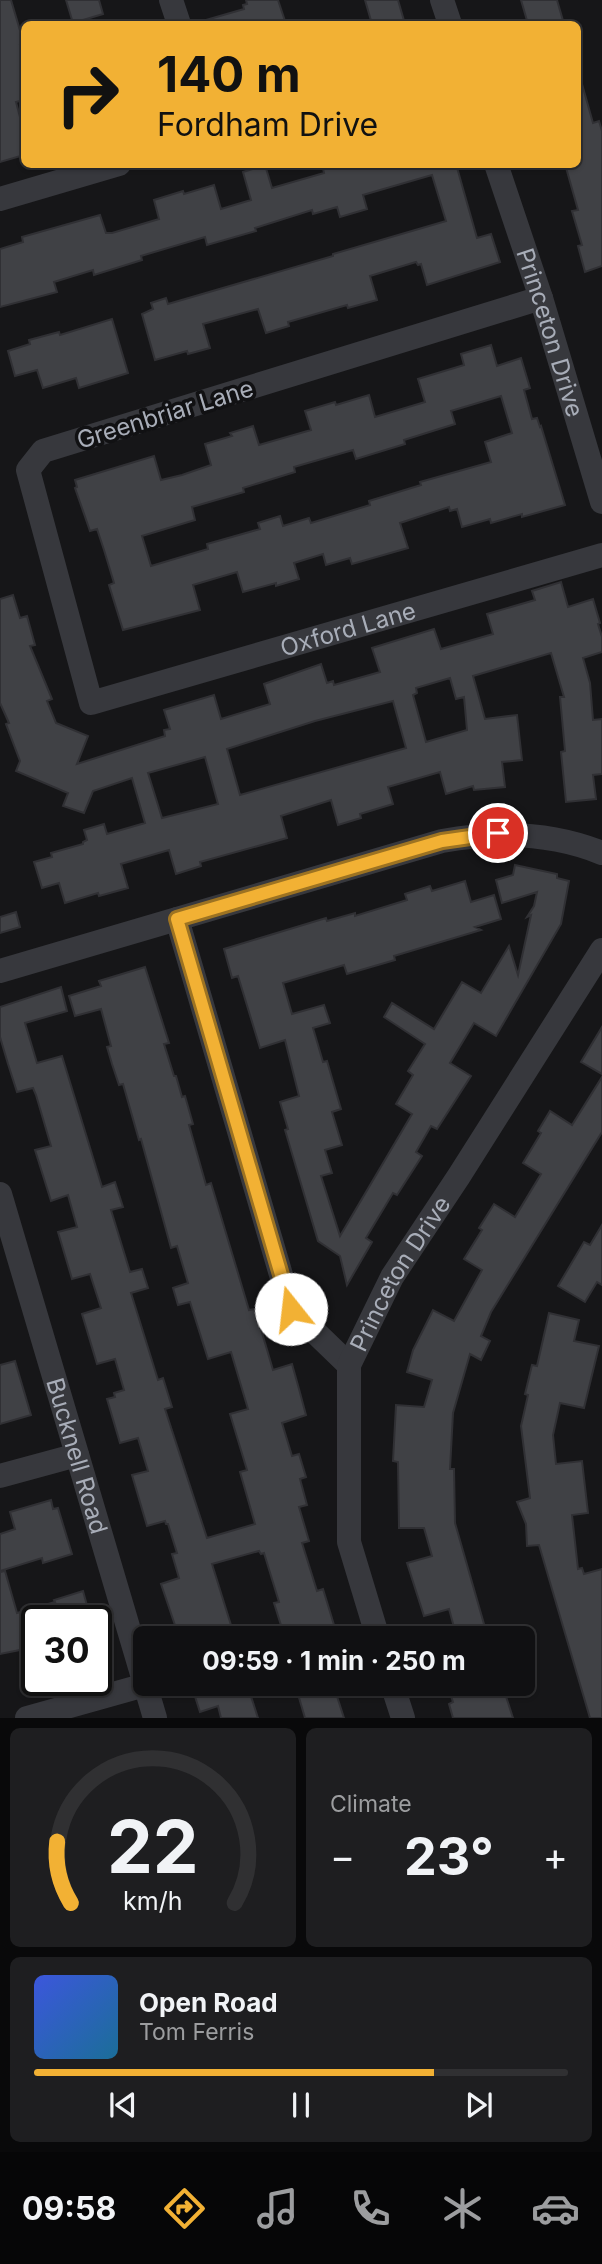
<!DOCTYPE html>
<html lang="en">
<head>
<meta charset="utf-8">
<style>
  body { margin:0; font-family:Inter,sans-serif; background:#1e1e20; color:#f1f3f6; height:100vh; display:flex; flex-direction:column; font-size:26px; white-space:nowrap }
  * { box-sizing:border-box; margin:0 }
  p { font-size:23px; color:#9c9d9f }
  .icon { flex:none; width:38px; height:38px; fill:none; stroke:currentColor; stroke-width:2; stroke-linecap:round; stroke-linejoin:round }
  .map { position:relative; height:1718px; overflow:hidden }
  .sheet { display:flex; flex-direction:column; gap:10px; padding:10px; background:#09090a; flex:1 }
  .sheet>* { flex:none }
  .banner { position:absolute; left:21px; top:21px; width:560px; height:147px; border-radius:10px; box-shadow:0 2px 5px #0004,0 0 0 2px #303032; background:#f2b134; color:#111; overflow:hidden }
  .speed { position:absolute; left:21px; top:1605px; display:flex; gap:14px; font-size:35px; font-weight:700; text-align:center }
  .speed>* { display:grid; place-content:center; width:91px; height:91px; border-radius:50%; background:#101012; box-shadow:0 2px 5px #0004,0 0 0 2px #303032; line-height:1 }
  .speed .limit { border:4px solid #111; border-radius:10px; background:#fff; color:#111 }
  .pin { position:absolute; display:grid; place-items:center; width:60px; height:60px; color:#fff; margin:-30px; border:4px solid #fff; border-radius:50%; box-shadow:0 2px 7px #0007 }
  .me { position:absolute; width:77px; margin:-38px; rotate:344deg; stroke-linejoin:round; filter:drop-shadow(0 0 5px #0008) }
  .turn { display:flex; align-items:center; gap:24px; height:147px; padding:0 21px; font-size:32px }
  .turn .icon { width:91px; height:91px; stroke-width:2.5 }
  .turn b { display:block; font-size:49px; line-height:60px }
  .big { font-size:52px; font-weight:700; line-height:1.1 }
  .sheet .tile { flex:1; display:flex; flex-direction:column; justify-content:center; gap:10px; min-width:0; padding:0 24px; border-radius:10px; background:#1e1e20 }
  .sheet .dial { align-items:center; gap:0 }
  .dial svg { height:182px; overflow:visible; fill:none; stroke:#303032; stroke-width:7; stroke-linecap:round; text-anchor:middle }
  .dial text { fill:#f1f3f6; stroke:none }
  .song { display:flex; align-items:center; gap:21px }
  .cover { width:84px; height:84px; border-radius:10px; background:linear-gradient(135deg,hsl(230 70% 55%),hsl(200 70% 35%)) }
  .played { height:7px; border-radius:4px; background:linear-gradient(90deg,#f2b134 75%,#303032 75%) }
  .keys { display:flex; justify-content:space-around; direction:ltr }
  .heat { display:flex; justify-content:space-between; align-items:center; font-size:38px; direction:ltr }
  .sheet .tiles { flex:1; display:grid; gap:10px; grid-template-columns:1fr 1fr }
  .tile:last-child { grid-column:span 2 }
  .trip { position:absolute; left:133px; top:1626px; width:402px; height:70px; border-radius:10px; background:#101012; box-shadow:0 2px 5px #0004,0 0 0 2px #303032; font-weight:700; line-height:70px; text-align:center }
  .tabs { display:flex; height:112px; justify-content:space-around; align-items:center; background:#060607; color:#9c9d9f }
  .tabs .icon { width:49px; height:49px }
  .tabs .on { color:#f2b134 }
  .tabs b { font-size:32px; color:#f1f3f6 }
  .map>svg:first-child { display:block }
  .building { fill:#404145; stroke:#303034; stroke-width:2; fill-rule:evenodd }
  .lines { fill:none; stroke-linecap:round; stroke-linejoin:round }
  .street { stroke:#37383d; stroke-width:24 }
  .route-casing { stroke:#9d7322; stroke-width:18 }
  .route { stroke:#f2b134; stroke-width:12 }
  .labels { text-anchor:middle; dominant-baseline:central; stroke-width:7; stroke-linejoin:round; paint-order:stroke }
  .street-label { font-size:24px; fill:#a8adb8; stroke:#111113 }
</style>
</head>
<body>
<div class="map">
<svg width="602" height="1718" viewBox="0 0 602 1718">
  <rect width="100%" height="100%" fill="#161618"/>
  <g class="building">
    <polygon points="0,0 11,0 24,44 20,45 24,60 24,100 16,102 24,132 24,155 0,162"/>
    <polygon points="66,0 99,0 103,14 73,23"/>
    <polygon points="246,0 278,0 286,24 207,24 206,20 244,9 243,5 247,4"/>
    <polygon points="365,0 398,0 405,24 372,24"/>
    <polygon points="521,0 557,0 564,24 528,24"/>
    <polygon points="578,84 582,84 593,123 599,121 602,131 602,266 585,272 578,246 582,245 572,211 578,210 565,164 578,164"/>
    <polygon points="322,164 456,164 477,238 491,234 500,262 427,285 421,264 418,265 416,262 370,276 377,300 348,308 347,305 288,322 289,326 266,333 258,309 203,324 210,348 188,354 187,351 155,360 142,314 153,309 151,303 166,298 168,304 333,256 333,254 446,221 432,175 363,195 367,209 340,217 337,207 313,214 312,210 255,228 256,231 207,245 205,237 141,256 142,260 94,275 93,270 54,282 57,292 0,307 0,249 23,242 22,237 100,215 106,233 112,233 159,219 154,200 183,191 184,194 214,185 221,209 251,200 243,172 265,165 272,188 324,173"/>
    <polygon points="112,319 128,373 79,388 76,378 43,388 37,370 15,376 8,351 30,344 29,340 59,332 60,335"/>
    <path d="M491 345 497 366 521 358 530 388 524 390 532 419 537 418 540 427 541 426 565 505 522 517V514L491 523 490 519 462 527 457 509 450 511 449 507 400 523 408 548 352 564 350 558 326 565 323 554 294 563 299 579 276 586V583L243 592 237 572 193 585 200 610 123 630 109 585 114 583 104 550 97 529 90 531 75 488 77 487 75 480 154 456 161 480 182 475 211 465 205 444 232 436 230 433 253 426 259 445 311 430 305 411 335 402 336 405 369 395 375 417 425 402 418 379 464 365 461 354ZM501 396 512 433 485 442 491 462 420 482 421 485 369 501 370 505 311 523 309 518 283 526 280 516 258 523 260 529 207 544 208 549 151 566 142 536 195 520 192 507 244 492 243 488 295 472 294 467 353 450 356 459 405 444 404 440 455 424 451 411Z"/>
    <path d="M561 582 568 607 593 599 600 623 598 624 602 637V652L583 658 590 683 593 720 602 719V774L593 775 596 799 566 802 561 752 565 751 560 697H564L551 653 473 676 485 719 517 715 522 760 502 762 505 787 474 790 473 786 446 794 440 772 388 787 393 804 360 814 361 818 338 825 331 800 281 816 287 838 200 862 201 866 176 874 169 850 121 864 128 888 99 896 98 893 65 903 59 883 42 888 34 862 52 857 51 853 83 844V842L87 840 84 830 104 824 107 834 145 823 132 778 93 791 84 813 63 806 68 793 16 771 20 761 6 724 9 723 0 703V599L13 595 20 618 27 616 35 645 30 646 52 699 47 701 56 723 88 736 77 764 165 736 164 730 170 729 164 710 214 695 221 719 270 704 264 684 321 664 327 683 333 681 334 685 380 672 372 648 434 629 441 649 493 634 487 614 535 600 532 591ZM450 678 456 699 464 697 467 730 426 742 413 695 417 693 416 688ZM393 701 406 748 240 795 227 749 315 721ZM205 757 218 804 162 818 148 773Z"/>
    <polygon points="515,865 557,874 557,878 569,881 561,924 496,1036 474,1023 450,1063 471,1076 437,1129 431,1126 416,1152 422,1156 397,1195 393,1193 366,1238 372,1242 347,1285 340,1256 318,1241 285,1130 288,1129 280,1102 299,1096 285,1040 260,1048 238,976 232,978 224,949 326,918 327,921 355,913 355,916 407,900 405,894 430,886 432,891 465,881 471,902 494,895 501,919 475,927 481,930 394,956 395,960 347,974 344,965 283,983 292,1014 324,1005 330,1023 313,1028 323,1062 327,1061 341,1109 332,1112 342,1145 325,1150 332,1173 321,1176 340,1236 412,1114 396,1104 413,1075 408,1071 425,1044 384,1017 392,1003 434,1029 462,982 481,993 509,946 518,975 531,915 527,917 534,906 537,892 502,903 496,880 513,875"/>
    <polygon points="16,912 20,927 0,933 0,917"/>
    <polygon points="145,967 169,1043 164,1044 174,1076 176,1076 182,1097 185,1096 193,1124 189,1125 206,1185 211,1183 249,1310 255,1309 273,1370 292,1364 299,1389 306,1415 282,1423 292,1456 299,1454 306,1477 300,1479 307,1505 299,1507 309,1541 302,1543 317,1591 323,1589 338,1638 285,1638 274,1603 279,1602 264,1553 261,1554 259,1551 212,1564 235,1638 197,1638 194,1629 178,1634 161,1584 179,1578 172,1554 177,1553 168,1524 166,1524 165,1521 147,1526 132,1475 148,1471 138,1438 120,1443 107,1399 115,1397 114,1393 124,1390 115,1359 97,1364 82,1314 101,1308 90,1274 72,1279 58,1232 77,1227 68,1195 51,1201 35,1150 51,1146 36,1095 33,1088 17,1092 8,1064 0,1037 0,1007 61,987 67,1011 25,1023 37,1063 62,1056 102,1187 115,1182 123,1207 111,1210 130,1272 142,1269 148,1288 131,1293 158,1380 163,1378 172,1407 165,1409 207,1538 255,1524 240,1472 247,1470 230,1414 248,1409 231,1352 208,1359 190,1302 178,1305 173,1288 188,1283 177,1246 171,1248 141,1139 139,1140 123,1084 119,1085 112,1064 107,1047 111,1046 101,1009 75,1016 69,996 101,986 99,981"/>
    <polygon points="602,1027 602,1074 581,1062"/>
    <polygon points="602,1077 602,1132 491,1312 481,1336 490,1341 481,1360 470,1354 453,1413 450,1469 454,1469 455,1523 488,1638 457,1638 449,1609 424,1616 407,1563 432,1556 424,1528 399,1528 398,1462 393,1461 396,1405 424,1407 432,1380 407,1372 413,1350 433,1310 454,1321 482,1270 464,1259 482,1230 479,1228 494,1204 515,1217 541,1174 523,1163 541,1133 538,1131 550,1111 572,1125"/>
    <polygon points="602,1225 602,1285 597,1282 585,1302 558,1286 584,1242 590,1245"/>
    <polygon points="549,1313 579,1320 574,1341 599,1346 584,1408 560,1403 553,1435 556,1464 582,1461 588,1513 572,1515 578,1569 582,1568 584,1574 602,1569 602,1718 590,1718 539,1545 527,1546 526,1524 517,1502 530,1498 521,1426 528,1395 525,1394 532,1365 537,1366"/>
    <polygon points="15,1361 31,1415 0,1424 0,1365"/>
    <polygon points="51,1500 53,1509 58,1508 72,1554 43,1563 42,1558 0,1571 0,1534 15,1529 10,1512"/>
    <polygon points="5,1571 17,1613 55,1602 54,1600 83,1591 91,1620 37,1620 37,1690 33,1690 20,1650 0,1654 0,1572"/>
    <polygon points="191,1684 247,1684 258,1718 221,1718 218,1706 200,1712"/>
    <polygon points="295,1684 333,1684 344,1718 305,1718"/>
    <polygon points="447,1684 502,1684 513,1718 453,1718 449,1704 453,1702"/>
  </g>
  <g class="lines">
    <g class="street">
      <polyline points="171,0 179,24"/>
      <polyline points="442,0 450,24"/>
      <path id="s1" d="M496 164 541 298 602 502"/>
      <polyline points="0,199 119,164"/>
      <path id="s2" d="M541 298 43 451 28 470 91 703 602 555"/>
      <polyline points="177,919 291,1309 349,1365"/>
      <path d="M0 971 442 841C497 831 550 832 602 853"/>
      <path id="s3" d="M0 1194 155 1718"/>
      <polyline points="0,1476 77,1455"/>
      <path id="s4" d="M378 1638 349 1542V1365L392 1277 459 1176 602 950"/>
      <polyline points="392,1684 403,1718"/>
      <polyline points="27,1718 145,1685"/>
    </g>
  </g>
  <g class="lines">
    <g class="route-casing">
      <polyline id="route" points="291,1309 177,919 442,841 498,833"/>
    </g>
    <use href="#route" class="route"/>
  </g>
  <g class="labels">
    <g class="street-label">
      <text stroke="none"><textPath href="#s1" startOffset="177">Princeton Drive</textPath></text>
      <text transform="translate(165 414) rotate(-17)">Greenbriar Lane</text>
      <text stroke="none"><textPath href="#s2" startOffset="1054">Oxford Lane</textPath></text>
      <text stroke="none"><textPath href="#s4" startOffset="382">Princeton Drive</textPath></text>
      <text stroke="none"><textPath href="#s3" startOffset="273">Bucknell Road</textPath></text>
    </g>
  </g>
</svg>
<div class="speed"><div class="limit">30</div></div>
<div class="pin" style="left:498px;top:833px;background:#d93025"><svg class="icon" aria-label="arrive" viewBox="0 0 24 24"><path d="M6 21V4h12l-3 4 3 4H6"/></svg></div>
<svg class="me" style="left:291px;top:1309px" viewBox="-20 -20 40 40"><circle r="19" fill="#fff"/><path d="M0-13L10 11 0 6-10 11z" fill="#f2b134"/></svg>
<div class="trip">09:59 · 1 min · 250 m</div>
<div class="banner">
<div class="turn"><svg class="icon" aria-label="right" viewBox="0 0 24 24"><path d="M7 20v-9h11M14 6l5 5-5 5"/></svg><div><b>140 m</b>Fordham Drive</div></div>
</div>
</div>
<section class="sheet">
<div class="tiles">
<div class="tile dial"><svg viewBox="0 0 100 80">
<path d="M14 69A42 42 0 1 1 86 69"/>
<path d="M14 69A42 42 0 0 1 8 42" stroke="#f2b134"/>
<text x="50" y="56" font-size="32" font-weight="700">22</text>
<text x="50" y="72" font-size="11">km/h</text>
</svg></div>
<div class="tile"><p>Climate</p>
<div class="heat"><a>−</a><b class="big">23°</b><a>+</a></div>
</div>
<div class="tile">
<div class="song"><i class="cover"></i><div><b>Open Road</b><p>Tom Ferris</p></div></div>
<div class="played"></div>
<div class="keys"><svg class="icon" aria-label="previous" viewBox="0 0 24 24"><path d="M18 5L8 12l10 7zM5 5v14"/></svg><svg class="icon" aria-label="pause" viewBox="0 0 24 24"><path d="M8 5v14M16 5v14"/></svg><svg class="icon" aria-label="next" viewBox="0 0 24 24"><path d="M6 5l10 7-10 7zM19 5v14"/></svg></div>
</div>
</div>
</section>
<nav class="tabs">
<b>09:58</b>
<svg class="icon on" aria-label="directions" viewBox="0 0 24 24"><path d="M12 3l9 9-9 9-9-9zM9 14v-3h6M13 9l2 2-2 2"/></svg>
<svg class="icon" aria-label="music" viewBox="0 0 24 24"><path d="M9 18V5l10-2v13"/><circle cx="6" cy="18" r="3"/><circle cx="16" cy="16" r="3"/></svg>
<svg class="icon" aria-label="phone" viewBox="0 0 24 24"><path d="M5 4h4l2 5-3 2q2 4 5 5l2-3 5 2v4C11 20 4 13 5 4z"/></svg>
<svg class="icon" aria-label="climate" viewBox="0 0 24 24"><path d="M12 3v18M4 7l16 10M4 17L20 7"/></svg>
<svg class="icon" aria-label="car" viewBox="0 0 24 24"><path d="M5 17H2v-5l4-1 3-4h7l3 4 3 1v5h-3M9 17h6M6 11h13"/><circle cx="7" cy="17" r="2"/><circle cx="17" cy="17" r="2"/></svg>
</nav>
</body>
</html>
